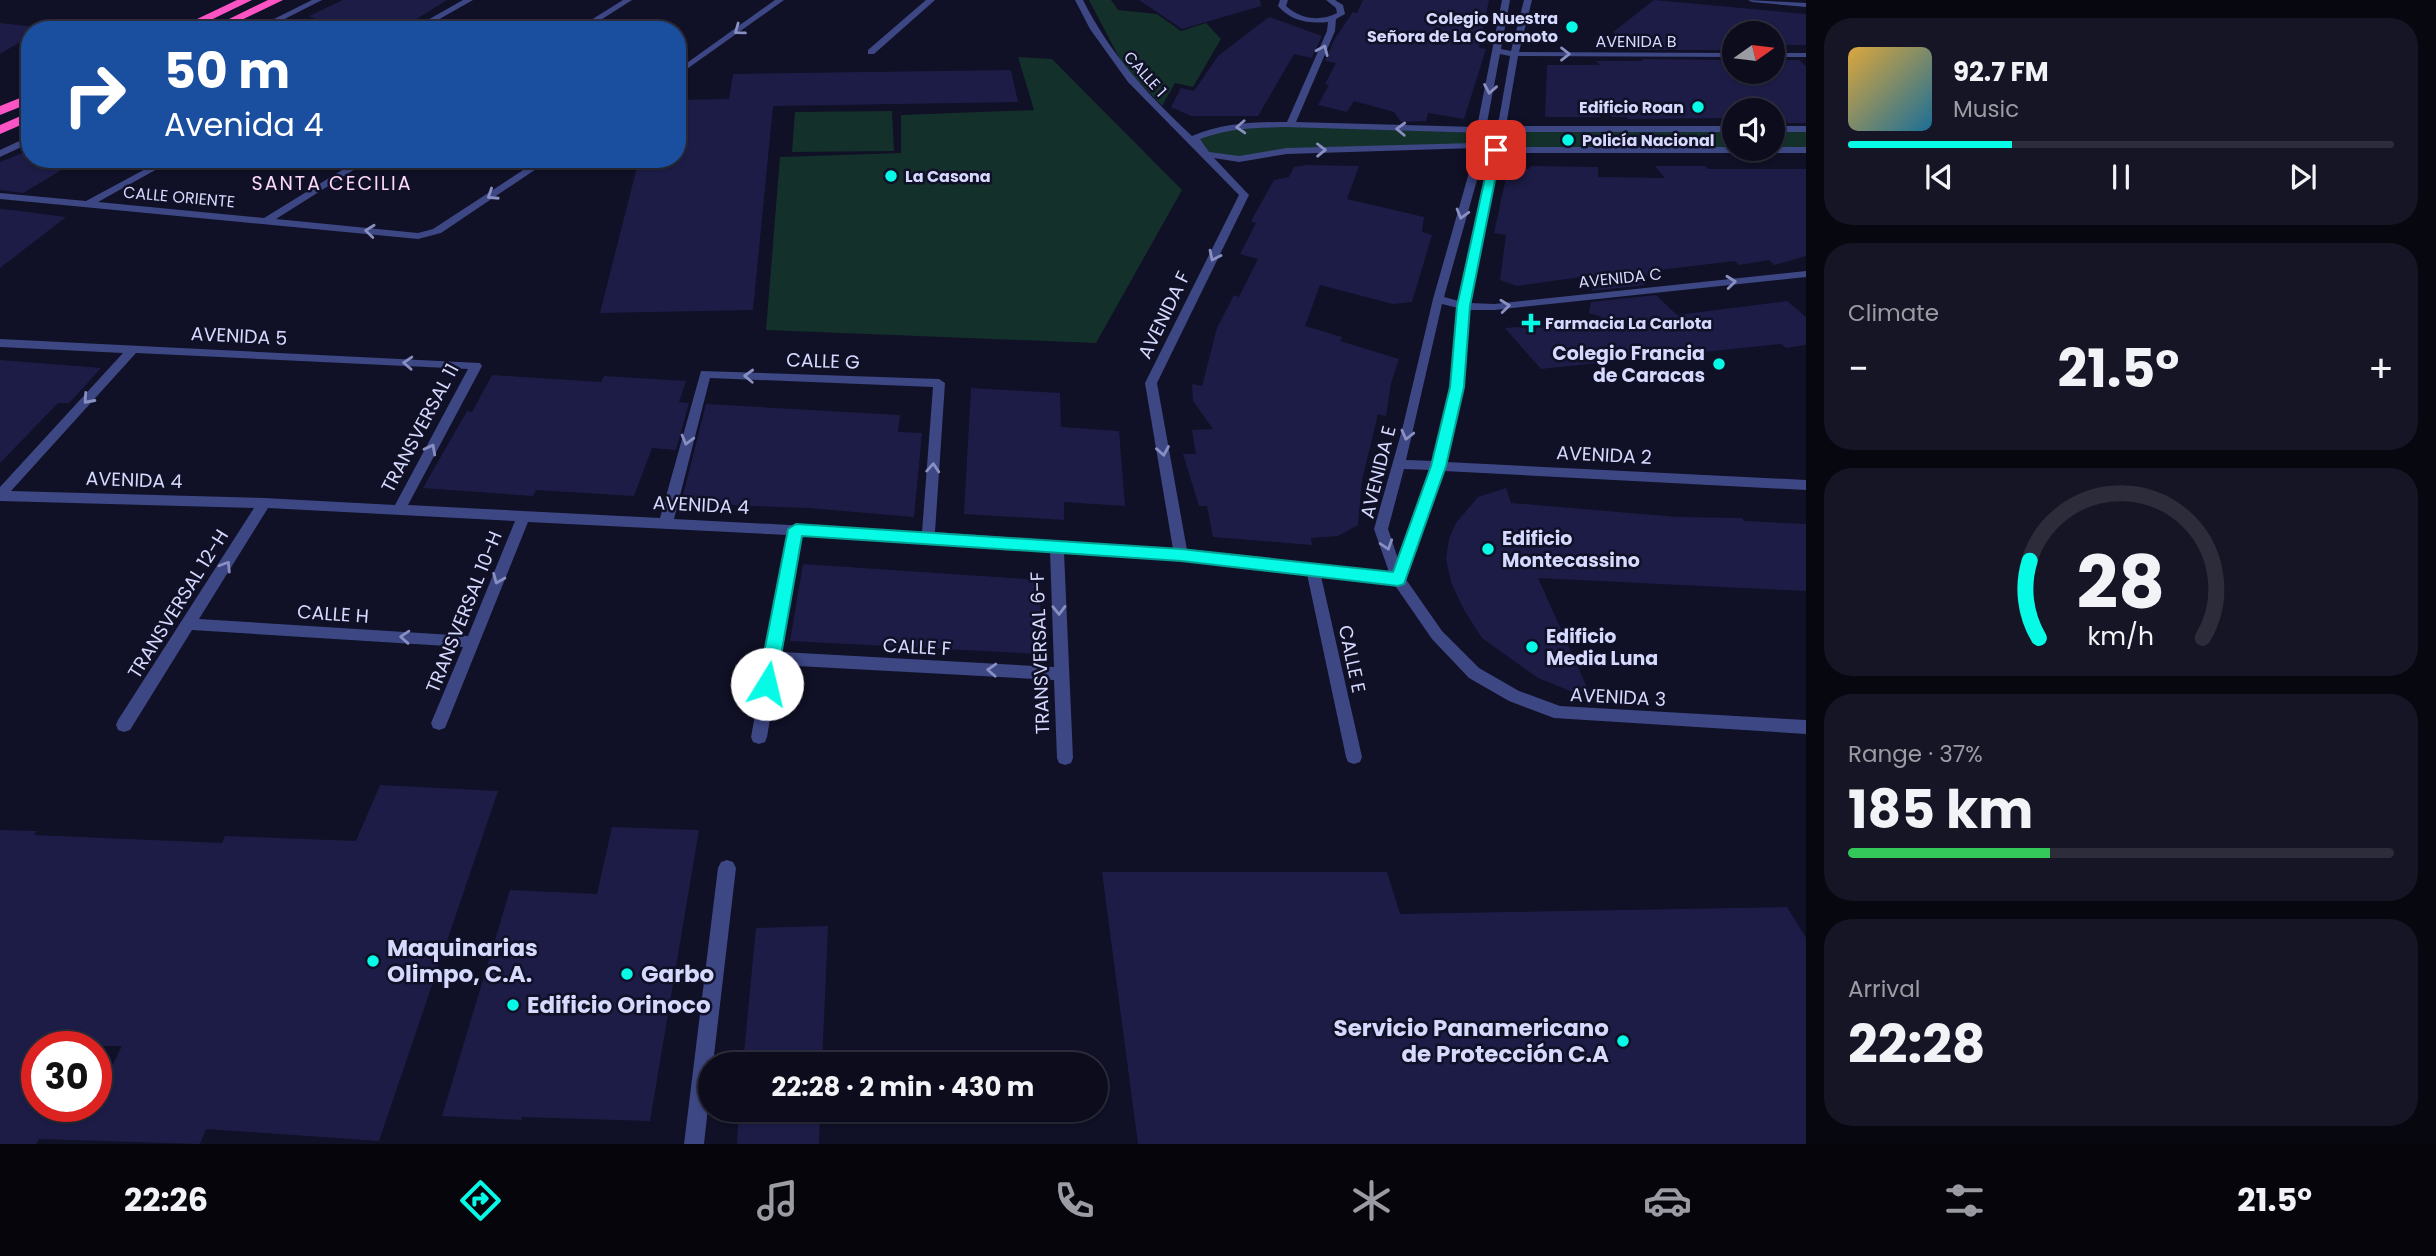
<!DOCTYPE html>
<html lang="en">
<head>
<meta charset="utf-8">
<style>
  body { margin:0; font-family:Poppins,sans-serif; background:#151525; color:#f1f3f6; height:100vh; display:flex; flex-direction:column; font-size:26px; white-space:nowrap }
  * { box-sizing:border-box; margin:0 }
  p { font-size:23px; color:#9a9ba3 }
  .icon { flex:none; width:38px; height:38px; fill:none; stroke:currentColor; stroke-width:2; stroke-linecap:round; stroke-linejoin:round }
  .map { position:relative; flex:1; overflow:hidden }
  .panel { display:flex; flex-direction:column; gap:18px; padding:18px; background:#07070f; width:630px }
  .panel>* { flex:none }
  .top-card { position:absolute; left:21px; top:21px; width:665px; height:147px; border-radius:28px; box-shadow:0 2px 5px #0004,0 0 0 2px #2c2c3b; background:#1a4fa0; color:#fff; overflow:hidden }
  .needle { width:46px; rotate:76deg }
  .fabs { position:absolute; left:1722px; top:21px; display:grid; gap:14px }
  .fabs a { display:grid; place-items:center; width:63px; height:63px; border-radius:50%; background:#0c0c1c; box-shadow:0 2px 5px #0004,0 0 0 2px #2c2c3b; font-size:35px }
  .speed { position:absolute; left:21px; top:1031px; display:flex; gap:14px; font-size:35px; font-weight:700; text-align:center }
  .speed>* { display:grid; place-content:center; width:91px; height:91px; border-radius:50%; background:#0c0c1c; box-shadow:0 2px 5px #0004,0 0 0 2px #2c2c3b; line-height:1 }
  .speed .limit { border:10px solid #d22; background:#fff; color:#111 }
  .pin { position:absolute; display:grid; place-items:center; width:60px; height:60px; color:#fff; margin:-30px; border-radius:14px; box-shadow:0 4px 10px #0006 }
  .me { position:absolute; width:77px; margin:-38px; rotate:9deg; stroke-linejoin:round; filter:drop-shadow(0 0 5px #0008) }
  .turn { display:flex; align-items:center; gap:24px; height:147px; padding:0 28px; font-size:32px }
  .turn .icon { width:91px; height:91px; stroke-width:2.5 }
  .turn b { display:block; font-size:49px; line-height:60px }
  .big { font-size:52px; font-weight:700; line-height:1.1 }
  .panel .widget { flex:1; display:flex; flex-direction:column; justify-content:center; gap:10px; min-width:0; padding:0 24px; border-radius:28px; background:#151525 }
  .panel .dial { align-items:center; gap:0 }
  .dial svg { height:182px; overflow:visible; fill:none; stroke:#2c2c3b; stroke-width:7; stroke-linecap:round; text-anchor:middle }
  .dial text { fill:#f1f3f6; stroke:none }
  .song { display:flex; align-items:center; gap:21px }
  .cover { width:84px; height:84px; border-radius:10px; background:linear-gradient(135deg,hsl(40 70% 55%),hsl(200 70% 35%)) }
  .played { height:7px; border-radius:4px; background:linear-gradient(90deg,#06fae5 30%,#2c2c3b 30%) }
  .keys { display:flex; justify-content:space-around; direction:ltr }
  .heat { display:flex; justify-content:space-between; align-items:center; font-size:38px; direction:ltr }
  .charge { height:10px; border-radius:5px; background:linear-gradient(90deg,#34c759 37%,#2c2c3b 0) }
  .trip { position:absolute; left:698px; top:1052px; width:410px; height:70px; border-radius:35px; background:#0c0c1c; box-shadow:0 2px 5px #0004,0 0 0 2px #2c2c3b; font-weight:700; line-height:70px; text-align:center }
  .tab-bar { display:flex; height:112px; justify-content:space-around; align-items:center; background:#05050b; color:#9a9ba3 }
  .tab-bar .icon { width:49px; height:49px }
  .tab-bar .on { color:#06fae5 }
  .tab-bar b { font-size:32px; color:#f1f3f6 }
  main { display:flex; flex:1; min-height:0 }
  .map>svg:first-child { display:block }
  .green { fill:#13302a }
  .building { fill:#1d1c47; fill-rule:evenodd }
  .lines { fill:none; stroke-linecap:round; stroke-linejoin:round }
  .street { fill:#3c4784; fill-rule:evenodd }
  .highway { fill:#fc54c4; fill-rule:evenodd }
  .oneway { stroke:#8990c1 }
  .route { fill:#06fae5; stroke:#04a295; stroke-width:2 }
  .poi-dot { fill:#06fae5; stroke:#101026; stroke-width:2.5 }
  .labels { text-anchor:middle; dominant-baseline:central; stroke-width:5; stroke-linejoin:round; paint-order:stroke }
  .far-poi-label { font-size:16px; font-weight:bold; fill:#d6d9fe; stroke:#101026; text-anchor:start }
  .far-street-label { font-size:16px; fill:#d6d9fe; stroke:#101026 }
  .far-quarter-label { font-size:19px; letter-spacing:2px; fill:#fed8f8; stroke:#101026 }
  .street-label { font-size:19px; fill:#d6d9fe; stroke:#101026 }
  .poi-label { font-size:19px; font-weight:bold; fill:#d6d9fe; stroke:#101026; text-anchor:start }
  .near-poi-label { font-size:23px; font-weight:bold; fill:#d6d9fe; stroke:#101026; text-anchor:start }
</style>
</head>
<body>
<main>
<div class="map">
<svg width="1806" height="1144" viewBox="0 0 1806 1144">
  <rect width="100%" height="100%" fill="#101026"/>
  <g class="green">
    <polygon points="1089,0 1111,0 1118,10 1157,14 1181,31 1206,23 1221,39 1193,87 1175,83 1162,106 1123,65"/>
    <polygon points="1018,57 1052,59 1182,190 1096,343 766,330 780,157 901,153 901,115 1034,110"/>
    <polygon points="892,111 894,151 792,152 795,112"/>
    <polygon points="1290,125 1497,134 1525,129 1734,129 1734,149 1773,149 1773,129 1806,129 1806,150 1491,150 1474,146 1287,151 1239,159 1206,154 1198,135 1203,132"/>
  </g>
  <g class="building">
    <polygon points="343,0 447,0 399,30 373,30 344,21 334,28 309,16"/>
    <polygon points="1139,0 1260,0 1261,6 1182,29"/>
    <polygon points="1363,0 1489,0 1479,48 1486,49 1464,119 1428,113 1426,121 1401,122 1394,112 1354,101 1347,112 1318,105 1329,85 1325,84 1336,63 1325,61 1334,40 1353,12 1357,13"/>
    <polygon points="1654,0 1806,14 1806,45 1781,45 1788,50 1773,50 1773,33 1734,33 1734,50 1631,50 1613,32"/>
    <polygon points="1269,17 1322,36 1312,58 1294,54 1258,116 1191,116 1171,107 1181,88 1194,91 1218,56"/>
    <polygon points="0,23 45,28 30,30 30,36 0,54"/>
    <polygon points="1641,59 1734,60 1734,72 1773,72 1773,60 1799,60 1806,66 1806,123 1788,123 1783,118 1773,118 1773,110 1734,110 1734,118 1627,119 1627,117 1612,117 1601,104 1600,117 1545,117 1547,65 1600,65 1596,61 1643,61"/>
    <polygon points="1011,70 1018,102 773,106 753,310 600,313 639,159 677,159 677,100 729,99 733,74"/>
    <polygon points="30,150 30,159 80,159 23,193 0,190 0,162"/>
    <polygon points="1509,164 1528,169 1532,166 1598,167 1598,177 1665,178 1655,166 1705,166 1708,169 1806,169 1806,256 1774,265 1769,260 1739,265 1735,261 1659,270 1663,274 1636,277 1645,285 1592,291 1595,275 1517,286 1500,280 1506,235 1494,233"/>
    <polygon points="1307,165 1359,166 1347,199 1424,217 1422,232 1432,235 1412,302 1393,304 1320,285 1305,326 1342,337 1340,341 1399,359 1391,383 1386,416 1378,414 1362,480 1358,525 1338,536 1311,538 1312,545 1213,537 1207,506 1199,506 1183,454 1196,454 1192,430 1213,429 1193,401 1192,384 1202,386 1217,328 1234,295 1239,297 1258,259 1240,254 1256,223 1251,221 1274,180 1289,177 1294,167"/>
    <polygon points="0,209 12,210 66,217 0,268"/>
    <polygon points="1656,295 1677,315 1787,301 1806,317 1806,345 1786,348 1781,344 1541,369 1505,328 1588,322 1588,319 1602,317 1589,313 1591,302"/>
    <polygon points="0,360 101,368 69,403 58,403 0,463"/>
    <polygon points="492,375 601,382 604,376 686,381 679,402 689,403 676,450 652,448 634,496 536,490 533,496 423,488 467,411 472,412"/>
    <polygon points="971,388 1060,393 1061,427 1119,431 1125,506 1064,502 1064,520 964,514"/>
    <polygon points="706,404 900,415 898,432 922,433 914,517 808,508 681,503"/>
    <polygon points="1506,488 1511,503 1678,517 1742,518 1744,521 1806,524 1806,591 1538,578 1590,694 1570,691 1538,678 1482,638 1464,610 1451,582 1446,559 1449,539 1456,523 1478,497"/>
    <polygon points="803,564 1040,580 1041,654 790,641"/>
    <path d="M380 785 498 791 379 1141 206 1129 200 1144 39 1139 36 1144H0V830L37 831 34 835 222 843 225 836 356 841ZM37 1046H122L96 1098V1106H37Z"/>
    <polygon points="612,827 699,830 650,1121 522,1117 521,1120 442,1116 510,890 597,894"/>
    <polygon points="1102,872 1387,872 1400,914 1787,907 1806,938 1806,1144 1138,1144"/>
    <polygon points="828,926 822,1064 743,1064 756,928"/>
    <polygon points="739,1110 820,1110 819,1144 737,1144"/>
  </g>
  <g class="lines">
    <g class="street">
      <polygon points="312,0 322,0 263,30 252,30"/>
      <polygon points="463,0 473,0 420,30 410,30"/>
      <polygon points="623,0 632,0 585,30 575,30"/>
      <polygon points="775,0 784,0 677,76 677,70"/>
      <polygon points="926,0 935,0 874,54 868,54 868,50"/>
      <path d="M1075 0H1083C1110 54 1148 95 1192 136 1222 123 1254 122 1287 122L1327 31 1328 22C1309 24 1291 21 1278 6L1280 0H1288L1286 6C1300 19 1320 22 1337 13L1336 8 1326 0H1335L1343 5 1345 14 1336 19 1335 31 1296 122 1477 127 1502 0H1510L1501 49 1511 51 1524 0H1532L1519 52 1734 53V57L1518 56 1507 120 1498 131 1525 126H1734V132H1525L1505 135 1512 145 1510 147H1806V153H1500L1470 303 1494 304 1806 271V277L1494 310H1469L1463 387 1446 462 1806 480V490L1444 471 1405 578 1442 631 1479 668 1519 691 1560 706 1806 720V734L1554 718 1509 701 1469 678 1432 639 1394 584 1321 576 1362 757 1360 762 1354 764 1348 762 1346 757 1307 574 1181 560 1064 552 1073 758 1071 763 1065 765 1059 763 1057 758 1054 680 779 665 767 737 765 742 759 744 753 742 751 737 765 661 764 658 766 653 788 535 528 522 445 728 439 730 433 728 431 723 463 647 192 630 130 730 124 732 118 730 116 725 118 720 254 508 0 501V487L123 353 0 347V339L480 363 482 366 408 505 660 518 701 371 939 379 945 383 935 532 1173 549 1145 383 1239 195 1128 82 1090 29ZM1500 54 1510 56 1499 119 1490 129 1486 128ZM1285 127 1482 133 1500 140 1502 144 1491 150 1459 301 1444 297 1486 148 1484 146 1474 143 1287 148 1239 156 1209 152 1200 139C1228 128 1256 128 1285 127ZM1476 148 1433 299 1402 430 1374 529 1389 572 1187 550 1157 383 1249 195 1214 158 1239 162 1287 154ZM1442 304 1458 308 1451 387 1434 461 1406 460ZM136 353 468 369 395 505 264 498 11 491ZM710 378 933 387 922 532 674 519ZM1404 469 1431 470 1398 559 1388 529ZM268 508 515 521 468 636 199 619ZM802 536 1050 551 1054 667 782 652Z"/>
      <polygon points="1748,0 1806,3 1806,7 1752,2"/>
      <rect x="1773" y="53" width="33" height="4"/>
      <rect x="1773" y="126" width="33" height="6"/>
      <polygon points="30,136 30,143 0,157 0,150"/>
      <polygon points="164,159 175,159 98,202 264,218 360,159 371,159 276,219 418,233 433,229 540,159 551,159 441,233 418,239 0,199 0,193 86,201"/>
      <polygon points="727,860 733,862 736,868 713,1064 710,1064 710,1089 704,1144 684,1144 718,868 721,862"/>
    </g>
    <g class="highway">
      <polygon points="237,0 252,0 190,30 174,30"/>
      <polygon points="268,0 283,0 235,23 225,21"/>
      <polygon points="30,94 30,103 0,115 0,106"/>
      <polygon points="30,112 30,121 0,134 0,125"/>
    </g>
  </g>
  <defs><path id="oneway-chevron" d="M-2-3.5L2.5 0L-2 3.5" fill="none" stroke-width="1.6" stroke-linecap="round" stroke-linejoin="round" transform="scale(1.75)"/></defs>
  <g class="oneway">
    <use href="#oneway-chevron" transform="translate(739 30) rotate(144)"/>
    <use href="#oneway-chevron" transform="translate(1323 50) rotate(-66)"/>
    <use href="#oneway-chevron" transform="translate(1565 54)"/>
    <use href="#oneway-chevron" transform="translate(1490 89) rotate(100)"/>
    <use href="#oneway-chevron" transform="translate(1241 127) rotate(177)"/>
    <use href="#oneway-chevron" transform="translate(1401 129) rotate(-178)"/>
    <use href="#oneway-chevron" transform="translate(1321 150) rotate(-1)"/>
    <use href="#oneway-chevron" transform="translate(492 195) rotate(147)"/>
    <use href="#oneway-chevron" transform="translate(1462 214) rotate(106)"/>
    <use href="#oneway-chevron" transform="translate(370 231) rotate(-174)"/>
    <use href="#oneway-chevron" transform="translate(1214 256) rotate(116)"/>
    <use href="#oneway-chevron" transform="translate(1731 282) rotate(-6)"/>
    <use href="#oneway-chevron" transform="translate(1505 306) rotate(-6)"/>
    <use href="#oneway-chevron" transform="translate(408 363) rotate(-177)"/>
    <use href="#oneway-chevron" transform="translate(749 376) rotate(-178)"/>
    <use href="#oneway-chevron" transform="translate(88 399) rotate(132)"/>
    <use href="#oneway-chevron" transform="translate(1407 435) rotate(104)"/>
    <use href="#oneway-chevron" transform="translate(687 440) rotate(105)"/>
    <use href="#oneway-chevron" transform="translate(431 449) rotate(-62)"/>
    <use href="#oneway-chevron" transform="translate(1163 451) rotate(80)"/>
    <use href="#oneway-chevron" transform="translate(933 468) rotate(-86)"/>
    <use href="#oneway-chevron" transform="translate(1387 545) rotate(72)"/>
    <use href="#oneway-chevron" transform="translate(226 566) rotate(-58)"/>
    <use href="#oneway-chevron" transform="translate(498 579) rotate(112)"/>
    <use href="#oneway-chevron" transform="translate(1059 610) rotate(89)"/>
    <use href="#oneway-chevron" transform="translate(405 637) rotate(-176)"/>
    <use href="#oneway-chevron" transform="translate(992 670) rotate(-177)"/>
  </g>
  <polygon class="route" points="1496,147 1501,150 1470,306 1464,387 1446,466 1404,584 1398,586 1181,561 802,536 776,684 773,690 767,692 761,690 758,684 788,529 796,524 1181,549 1393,572 1431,466 1450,387 1457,306 1491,150"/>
  <g class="poi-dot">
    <circle cx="1572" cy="27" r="7"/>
    <circle cx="1698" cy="107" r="7"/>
    <circle cx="1568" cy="140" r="7"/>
    <circle cx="891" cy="176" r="7"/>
    <path d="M1527.5 312.5h7v7h7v7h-7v7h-7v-7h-7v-7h7z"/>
    <circle cx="1719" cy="364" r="7"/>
    <circle cx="1488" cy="549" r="7"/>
    <circle cx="1532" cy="647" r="7"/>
    <circle cx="373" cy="961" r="7"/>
    <circle cx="627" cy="974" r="7"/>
    <circle cx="513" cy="1005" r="7"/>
    <circle cx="1623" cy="1041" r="7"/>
  </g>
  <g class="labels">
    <g class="far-poi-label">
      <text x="1558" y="18" text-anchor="end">Colegio Nuestra<tspan x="1558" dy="18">Señora de La Coromoto</tspan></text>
      <text x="1684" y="107" text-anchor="end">Edificio Roan</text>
      <text x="1582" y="140">Policía Nacional</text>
      <text x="905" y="176">La Casona</text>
      <text x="1545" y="323">Farmacia La Carlota</text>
    </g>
    <g class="far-street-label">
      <text x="1636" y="41">AVENIDA B</text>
      <text transform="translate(1145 74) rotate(48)">CALLE 1</text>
      <text transform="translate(179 197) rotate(5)">CALLE ORIENTE</text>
      <text transform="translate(1620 278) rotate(-6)">AVENIDA C</text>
    </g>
    <g class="far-quarter-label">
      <text x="332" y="183">SANTA CECILIA</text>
    </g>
    <g class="street-label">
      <text transform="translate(1164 315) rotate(-64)">AVENIDA F</text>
      <text transform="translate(239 336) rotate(3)">AVENIDA 5</text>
      <text transform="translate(823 361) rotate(2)">CALLE G</text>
      <text transform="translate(420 428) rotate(-62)">TRANSVERSAL 11</text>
      <text transform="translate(1604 455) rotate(3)">AVENIDA 2</text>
      <text transform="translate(1378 472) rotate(-76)">AVENIDA E</text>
      <text transform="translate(134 480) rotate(2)">AVENIDA 4</text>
      <text transform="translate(701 505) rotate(3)">AVENIDA 4</text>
      <text transform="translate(178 604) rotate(-58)">TRANSVERSAL 12-H</text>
      <text transform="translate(464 612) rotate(-68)">TRANSVERSAL 10-H</text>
      <text transform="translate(333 614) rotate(4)">CALLE H</text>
      <text transform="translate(917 647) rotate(3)">CALLE F</text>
      <text transform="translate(1040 653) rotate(-92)">TRANSVERSAL 6-F</text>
      <text transform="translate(1352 659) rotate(78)">CALLE E</text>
      <text transform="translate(1618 697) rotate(3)">AVENIDA 3</text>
    </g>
    <g class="poi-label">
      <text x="1705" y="353" text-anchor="end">Colegio Francia<tspan x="1705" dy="22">de Caracas</tspan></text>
      <text x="1502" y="538">Edificio<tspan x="1502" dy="22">Montecassino</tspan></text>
      <text x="1546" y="636">Edificio<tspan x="1546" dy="22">Media Luna</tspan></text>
    </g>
    <g class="near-poi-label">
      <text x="387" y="948">Maquinarias<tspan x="387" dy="26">Olimpo, C.A.</tspan></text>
      <text x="641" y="974">Garbo</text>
      <text x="527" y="1005">Edificio Orinoco</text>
      <text x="1609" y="1028" text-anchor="end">Servicio Panamericano<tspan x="1609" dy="26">de Protección C.A</tspan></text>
    </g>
  </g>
</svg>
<div class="fabs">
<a><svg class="needle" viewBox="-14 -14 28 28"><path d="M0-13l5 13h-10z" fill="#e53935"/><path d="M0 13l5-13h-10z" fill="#9a9ba3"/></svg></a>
<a><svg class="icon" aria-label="sound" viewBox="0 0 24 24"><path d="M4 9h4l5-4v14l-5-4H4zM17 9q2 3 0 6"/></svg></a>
</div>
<div class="speed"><div class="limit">30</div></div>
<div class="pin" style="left:1496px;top:150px;background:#d93025"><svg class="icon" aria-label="arrive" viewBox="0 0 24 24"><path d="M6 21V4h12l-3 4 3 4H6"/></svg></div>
<svg class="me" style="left:767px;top:684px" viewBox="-20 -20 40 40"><circle r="19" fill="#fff"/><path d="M0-13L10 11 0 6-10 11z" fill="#06fae5"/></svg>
<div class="trip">22:28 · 2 min · 430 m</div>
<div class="top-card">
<div class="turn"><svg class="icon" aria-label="right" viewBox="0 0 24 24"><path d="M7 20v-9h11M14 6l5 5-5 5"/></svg><div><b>50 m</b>Avenida 4</div></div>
</div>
</div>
<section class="panel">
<div class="widget">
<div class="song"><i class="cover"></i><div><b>92.7 FM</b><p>Music</p></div></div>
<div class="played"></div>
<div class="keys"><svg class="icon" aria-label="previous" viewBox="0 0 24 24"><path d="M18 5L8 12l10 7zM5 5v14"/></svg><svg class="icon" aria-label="pause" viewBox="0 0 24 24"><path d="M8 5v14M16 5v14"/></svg><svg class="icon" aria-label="next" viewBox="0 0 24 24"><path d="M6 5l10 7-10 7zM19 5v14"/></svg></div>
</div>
<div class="widget"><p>Climate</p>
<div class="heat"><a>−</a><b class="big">21.5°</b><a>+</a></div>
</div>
<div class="widget dial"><svg viewBox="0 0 100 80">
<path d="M14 69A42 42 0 1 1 86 69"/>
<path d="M14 69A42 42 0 0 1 10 35" stroke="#06fae5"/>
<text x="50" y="56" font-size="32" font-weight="700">28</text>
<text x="50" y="72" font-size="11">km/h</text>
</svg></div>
<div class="widget"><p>Range · 37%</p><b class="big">185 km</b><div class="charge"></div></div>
<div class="widget"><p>Arrival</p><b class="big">22:28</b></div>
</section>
</main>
<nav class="tab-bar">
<b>22:26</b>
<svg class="icon on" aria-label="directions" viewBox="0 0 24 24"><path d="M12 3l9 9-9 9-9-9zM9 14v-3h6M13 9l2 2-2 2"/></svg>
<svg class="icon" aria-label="music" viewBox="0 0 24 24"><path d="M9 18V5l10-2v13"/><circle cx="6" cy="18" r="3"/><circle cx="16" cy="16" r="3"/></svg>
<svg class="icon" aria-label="phone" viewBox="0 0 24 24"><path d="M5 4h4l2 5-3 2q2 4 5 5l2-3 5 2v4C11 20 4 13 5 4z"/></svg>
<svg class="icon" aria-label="climate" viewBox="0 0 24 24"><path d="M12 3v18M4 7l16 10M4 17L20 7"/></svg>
<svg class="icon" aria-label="car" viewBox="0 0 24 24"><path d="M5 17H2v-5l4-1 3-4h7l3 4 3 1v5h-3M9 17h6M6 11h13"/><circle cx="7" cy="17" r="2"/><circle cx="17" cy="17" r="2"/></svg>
<svg class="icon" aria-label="filters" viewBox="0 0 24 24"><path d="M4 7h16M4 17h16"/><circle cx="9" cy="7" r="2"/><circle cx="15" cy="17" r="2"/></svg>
<b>21.5°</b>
</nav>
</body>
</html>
